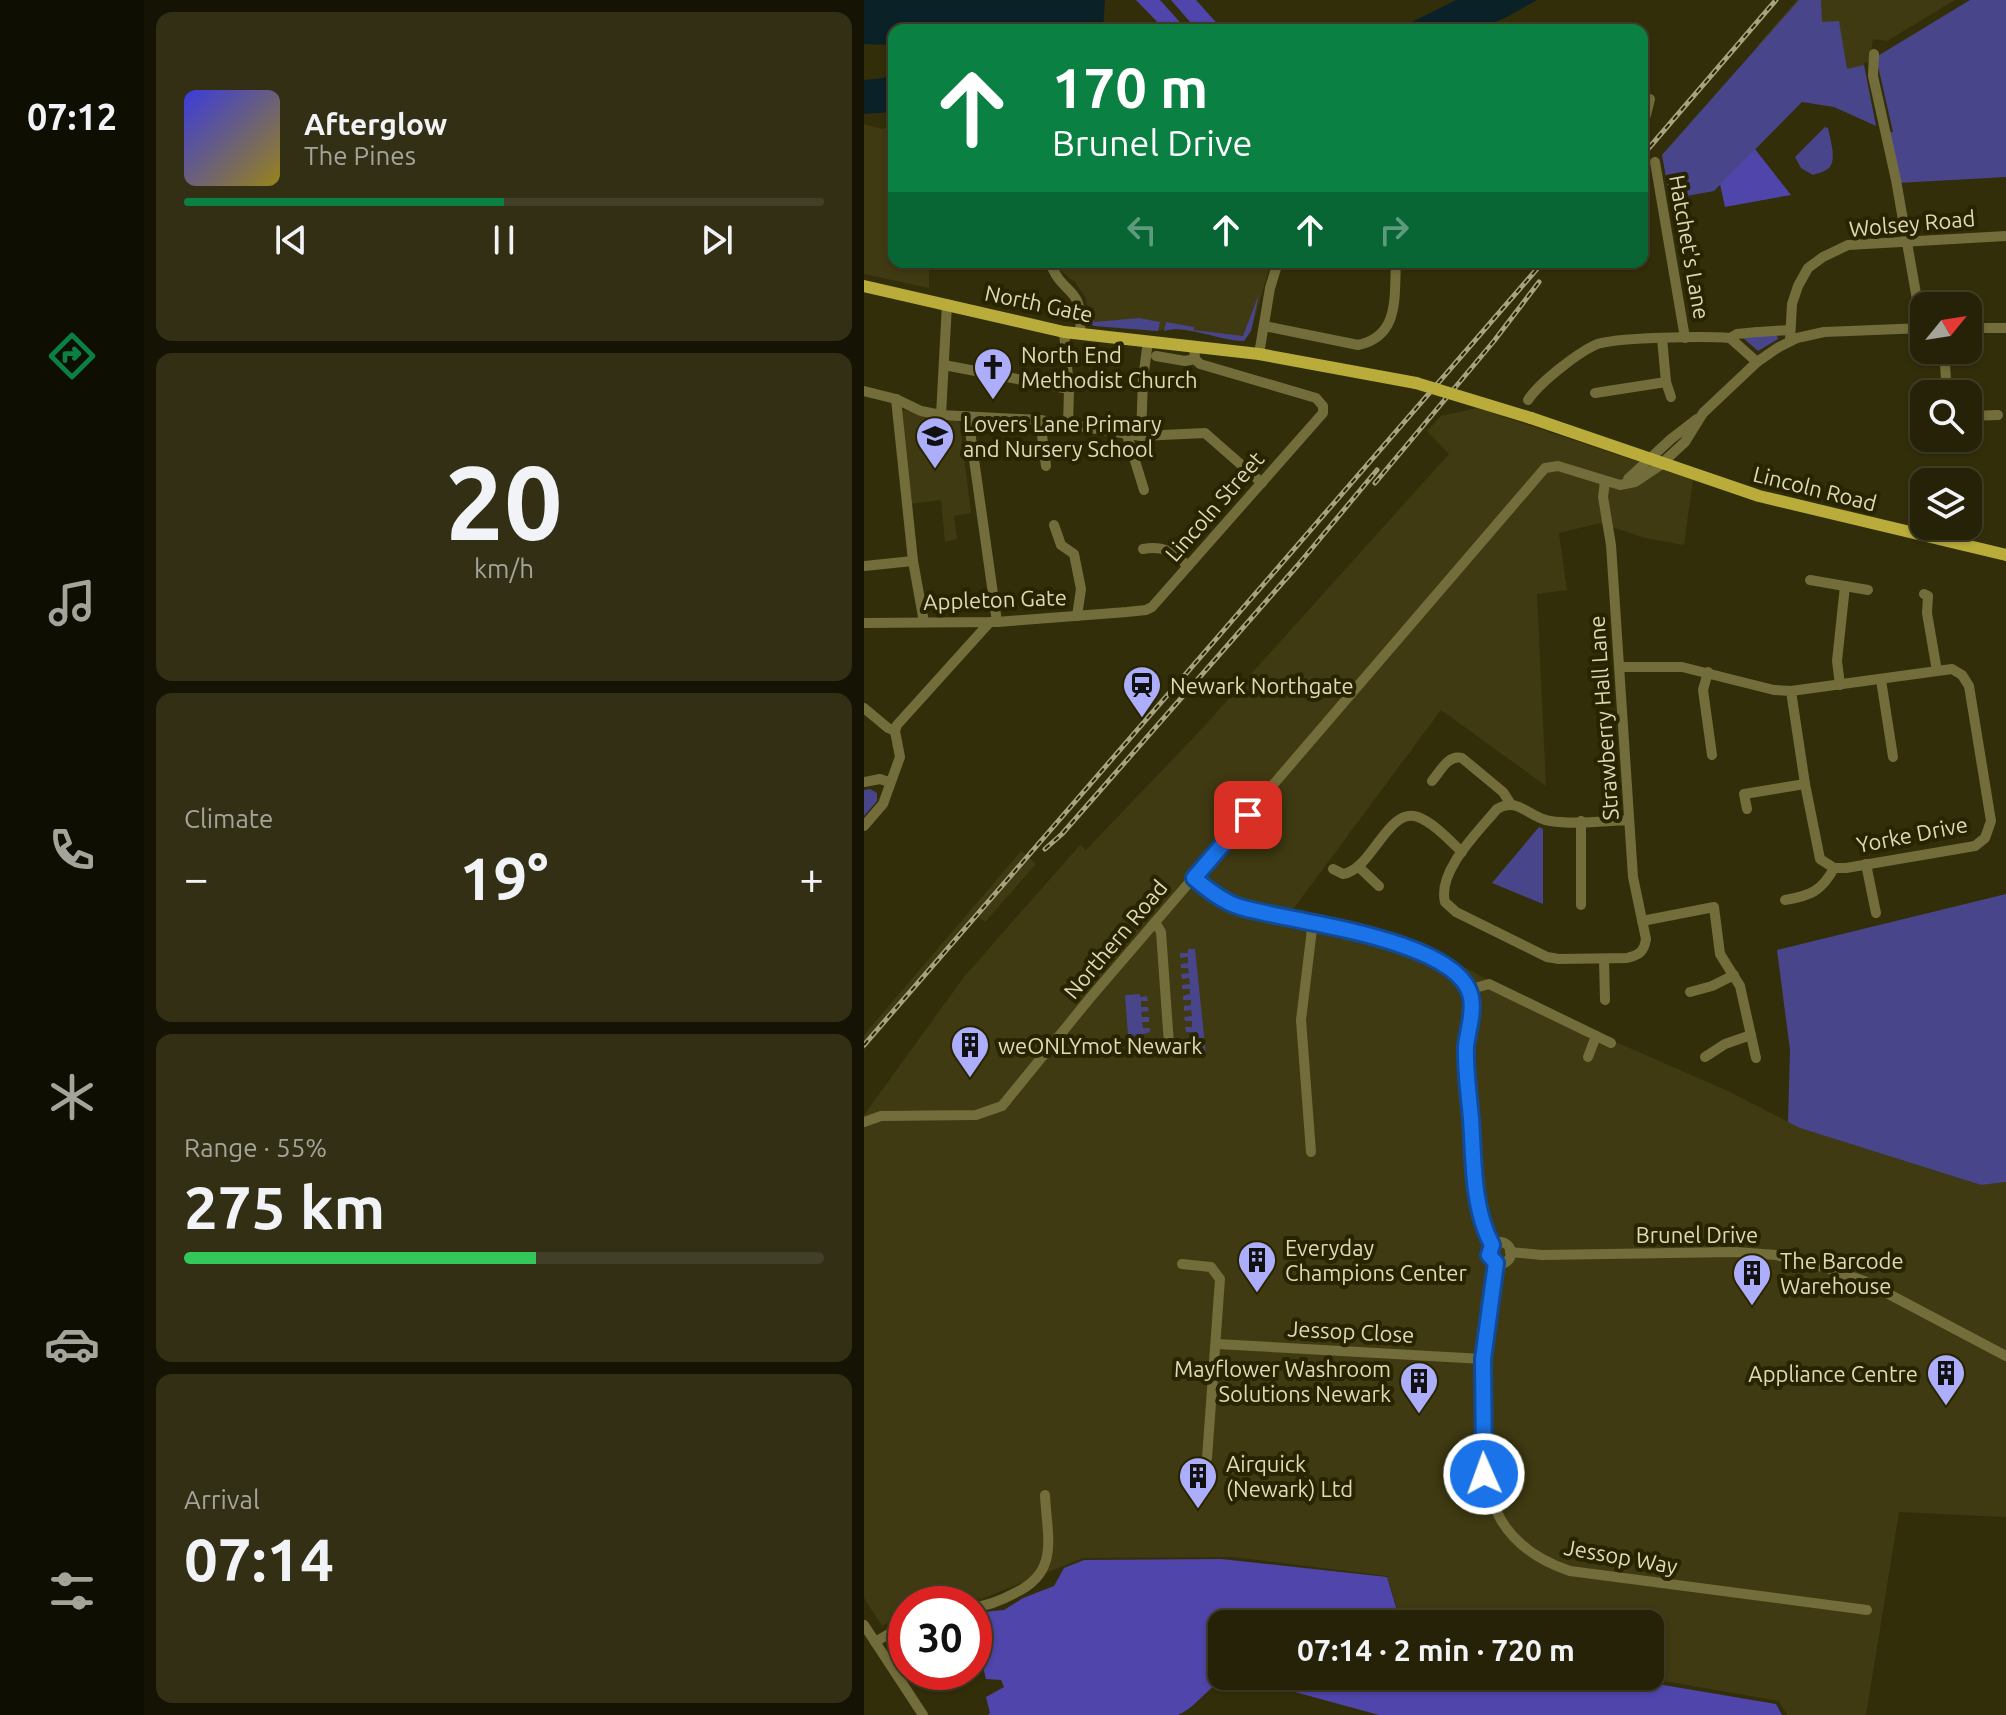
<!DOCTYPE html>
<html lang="en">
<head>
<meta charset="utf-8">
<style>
  body { margin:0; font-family:Ubuntu,sans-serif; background:#322f15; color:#f1f3f6; height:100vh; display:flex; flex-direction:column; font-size:30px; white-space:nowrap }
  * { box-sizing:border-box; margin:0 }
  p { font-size:26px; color:#a4a49b }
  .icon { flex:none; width:44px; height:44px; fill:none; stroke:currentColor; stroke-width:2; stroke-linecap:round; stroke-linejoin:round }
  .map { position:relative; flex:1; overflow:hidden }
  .panel { display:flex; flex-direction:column; gap:12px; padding:12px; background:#151304; width:720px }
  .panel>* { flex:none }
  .hud { position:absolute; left:24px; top:24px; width:760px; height:244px; border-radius:16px; box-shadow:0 2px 6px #0004,0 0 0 2px #423f28; background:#0b8043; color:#fff; overflow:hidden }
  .needle { width:52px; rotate:60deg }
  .fabs { position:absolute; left:1046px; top:292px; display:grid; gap:16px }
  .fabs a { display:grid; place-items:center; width:72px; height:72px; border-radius:16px; background:#262207; box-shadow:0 2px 6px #0004,0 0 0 2px #423f28; font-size:40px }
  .speed { position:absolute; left:24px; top:1586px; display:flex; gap:16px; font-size:40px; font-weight:700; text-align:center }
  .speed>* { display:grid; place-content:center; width:104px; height:104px; border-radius:50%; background:#262207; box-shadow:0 2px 6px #0004,0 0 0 2px #423f28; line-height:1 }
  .speed .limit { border:12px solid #d22; background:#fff; color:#111 }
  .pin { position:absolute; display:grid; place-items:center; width:68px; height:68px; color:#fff; margin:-34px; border-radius:16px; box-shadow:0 4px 12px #0006 }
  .me { position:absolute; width:88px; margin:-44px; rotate:358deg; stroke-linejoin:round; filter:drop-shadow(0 0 6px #0008) }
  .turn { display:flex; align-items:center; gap:28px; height:168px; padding:0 32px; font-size:36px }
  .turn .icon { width:104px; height:104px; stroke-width:2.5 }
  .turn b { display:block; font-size:56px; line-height:68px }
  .lanes { display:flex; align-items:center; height:76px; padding:0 32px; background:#0003; justify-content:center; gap:40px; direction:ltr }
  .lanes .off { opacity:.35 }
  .big { font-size:60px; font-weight:700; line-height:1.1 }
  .panel .tile { flex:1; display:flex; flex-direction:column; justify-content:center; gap:12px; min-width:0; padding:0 28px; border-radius:16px; background:#322f15 }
  .panel .dial { align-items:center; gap:0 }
  .dial b { font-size:104px; line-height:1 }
  .song { display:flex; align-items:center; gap:24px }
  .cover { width:96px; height:96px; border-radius:12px; background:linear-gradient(135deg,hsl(240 70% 55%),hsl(50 70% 35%)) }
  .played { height:8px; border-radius:4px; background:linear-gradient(90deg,#0b8043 50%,#423f28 50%) }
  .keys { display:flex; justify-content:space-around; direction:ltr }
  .heat { display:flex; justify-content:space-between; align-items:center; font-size:44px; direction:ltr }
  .charge { height:12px; border-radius:6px; background:linear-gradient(90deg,#34c759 55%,#423f28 0) }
  .trip { position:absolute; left:344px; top:1610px; width:456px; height:80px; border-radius:16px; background:#262207; box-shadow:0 2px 6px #0004,0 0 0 2px #423f28; font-weight:700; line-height:80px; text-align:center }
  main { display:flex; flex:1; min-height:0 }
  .dock { display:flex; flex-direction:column; width:144px; justify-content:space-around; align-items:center; background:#0f0e03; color:#a4a49b }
  .dock .icon { width:56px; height:56px }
  .dock .selected { color:#0b8043 }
  .dock b { font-size:36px; color:#f1f3f6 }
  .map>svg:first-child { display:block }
  .built { fill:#3f3a11 }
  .green { fill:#48458b }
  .forest { fill:#4f45aa }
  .water { fill:#0b2128 }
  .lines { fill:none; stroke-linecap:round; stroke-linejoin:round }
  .minor { stroke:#736d3b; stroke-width:10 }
  .major { stroke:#b9ac3a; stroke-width:12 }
  .rail-casing { stroke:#a7a381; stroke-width:5 }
  .rail { stroke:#282400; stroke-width:2; stroke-dasharray:6; stroke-linecap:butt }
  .major-bridge { stroke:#b9ac3a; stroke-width:12 }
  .route-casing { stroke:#114b97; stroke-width:20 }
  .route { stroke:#1a73e8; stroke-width:14 }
  .labels { text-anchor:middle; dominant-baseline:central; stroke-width:8; stroke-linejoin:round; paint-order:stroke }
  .street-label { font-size:22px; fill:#dedab9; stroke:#282400 }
  .poi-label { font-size:22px; fill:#dedab9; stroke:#282400; text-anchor:start }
</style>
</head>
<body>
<main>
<nav class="dock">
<b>07:12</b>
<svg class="icon selected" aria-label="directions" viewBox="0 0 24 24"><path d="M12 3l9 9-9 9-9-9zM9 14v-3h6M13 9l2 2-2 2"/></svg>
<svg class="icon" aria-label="music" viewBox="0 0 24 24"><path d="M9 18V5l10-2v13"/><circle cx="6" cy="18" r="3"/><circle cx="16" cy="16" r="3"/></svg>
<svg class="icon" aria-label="phone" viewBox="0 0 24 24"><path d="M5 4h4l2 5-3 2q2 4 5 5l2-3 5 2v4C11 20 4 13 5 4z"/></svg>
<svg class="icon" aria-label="climate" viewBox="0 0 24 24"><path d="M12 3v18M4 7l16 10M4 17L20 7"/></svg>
<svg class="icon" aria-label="car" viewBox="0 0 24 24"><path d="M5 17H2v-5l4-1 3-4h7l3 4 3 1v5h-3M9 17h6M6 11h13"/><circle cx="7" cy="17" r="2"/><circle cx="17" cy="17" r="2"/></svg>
<svg class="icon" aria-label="filters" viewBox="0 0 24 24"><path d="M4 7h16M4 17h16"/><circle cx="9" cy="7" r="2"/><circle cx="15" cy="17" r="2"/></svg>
</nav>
<section class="panel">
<div class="tile">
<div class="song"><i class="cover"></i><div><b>Afterglow</b><p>The Pines</p></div></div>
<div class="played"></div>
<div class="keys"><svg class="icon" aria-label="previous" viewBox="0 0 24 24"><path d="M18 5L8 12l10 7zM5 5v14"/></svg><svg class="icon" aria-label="pause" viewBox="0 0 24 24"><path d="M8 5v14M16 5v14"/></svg><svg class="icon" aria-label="next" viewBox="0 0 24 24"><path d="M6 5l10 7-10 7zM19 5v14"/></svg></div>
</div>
<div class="tile dial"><b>20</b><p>km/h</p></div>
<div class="tile"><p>Climate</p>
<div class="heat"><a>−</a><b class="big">19°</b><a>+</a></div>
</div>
<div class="tile"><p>Range · 55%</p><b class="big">275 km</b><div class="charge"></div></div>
<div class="tile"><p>Arrival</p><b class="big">07:14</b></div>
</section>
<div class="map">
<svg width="1142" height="1715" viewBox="0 0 1142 1715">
  <rect width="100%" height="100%" fill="#322e09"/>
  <g class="built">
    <polygon points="933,0 1091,0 1023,41 1009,39 1005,62 1000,63 1000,66 932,80 894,45"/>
    <polygon points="0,124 18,129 30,126 30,262 65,262 65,288 0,274"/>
    <polygon points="194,262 407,262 387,331 380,341 308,328 292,331 230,326 226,323 222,298 211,282 197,271"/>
    <polygon points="613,408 829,480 820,545 781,538 736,523 695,533 703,590 673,594 682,786 577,710 427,912 577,955 686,1013 866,1092 936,1128 1117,1185 1142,1182 1142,1517 1035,1512 1002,1715 923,1715 915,1701 771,1676 786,1676 786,1624 538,1624 523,1576 369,1557 219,1558 117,1599 78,1595 62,1604 42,1604 42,1614 18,1626 0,1598 0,1115 100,977 216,845 222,850 334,733 585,454 563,431 577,416"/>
    <polygon points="39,410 95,418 107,513 90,516 93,539 81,542 77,500 46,504 32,416"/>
    <polygon points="157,851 172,864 121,922 114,917 0,1050 0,1035"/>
    <polygon points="554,1676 700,1676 557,1684"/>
  </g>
  <g class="green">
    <polygon points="935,0 957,0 958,22 975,21 983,69 1000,65 1012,126 970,107 938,102 850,191 806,199 798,155"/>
    <polygon points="1106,0 1142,0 1142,177 1033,183 1020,132 1029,132 1012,57"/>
    <path d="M961 127 964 128C966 139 975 164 962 170 958 173 953 173 949 175L937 168 931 157Z"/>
    <path d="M395 294 387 331 380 341C353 341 324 324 300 331L302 322 330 327V330L379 336Z"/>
    <polygon points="224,304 226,316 231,322 275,318 296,322 294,331 230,326 226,323"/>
    <polygon points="913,335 914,339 894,351 878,337"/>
    <polygon points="6,789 13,793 13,801 0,816 0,790"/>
    <polygon points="675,827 679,829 679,904 628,883"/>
    <polygon points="1142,894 1142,1182 1117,1185 936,1128 924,1122 926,1050 913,950"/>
    <polygon points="324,949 331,949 342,1055 331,1056 330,1052 323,1053 323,1049 330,1048 330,1042 323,1043 322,1038 329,1037 329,1032 322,1032 321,1027 328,1027 328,1021 321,1021 320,1017 328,1016 327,1010 320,1011 320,1006 327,1005 327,1000 319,1000 319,996 326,994 326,989 318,989 318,985 326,984 325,978 318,979 317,974 325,973 324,968 317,968 317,964 324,963 324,957 316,958 316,953 324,953"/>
    <polygon points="276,994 276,997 283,996 284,1001 277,1001 277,1007 284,1007 285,1011 277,1012 278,1017 285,1017 285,1022 278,1022 279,1028 286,1028 286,1032 279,1034 279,1039 287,1039 287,1043 280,1044 280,1047 265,1048 261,995"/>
  </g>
  <g class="forest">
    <polygon points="272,0 296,0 323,30 301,30"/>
    <polygon points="307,0 332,0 359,30 333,30"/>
    <polygon points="891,149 927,195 861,207 856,184"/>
    <path d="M357 1559 523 1577 537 1624H358V1676H552L555 1686 752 1677 912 1704 918 1715H515L372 1676C346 1680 337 1705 314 1715H124L126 1713 122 1697 140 1687 137 1680 122 1679 119 1667 110 1657V1613L140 1610 159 1598 190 1586 200 1568 220 1560Z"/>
  </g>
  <g class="water">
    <polygon points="0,0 241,0 239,30 30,30 30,45 0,44"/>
    <polygon points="592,0 673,0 643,17 613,30 532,30"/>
    <polygon points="30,66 30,112 0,114 0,80 20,78"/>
  </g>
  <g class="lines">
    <g class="minor">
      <polyline points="1010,54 1009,76 1032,180 1058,328"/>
      <polyline points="778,122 782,115 786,99"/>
      <polyline points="791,162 821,338"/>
      <path d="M186 262C199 299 220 282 216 334"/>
      <path d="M400 326 494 345C536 336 530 297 532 262"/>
      <polyline points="1104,328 1142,328"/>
      <polyline points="200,332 205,389 204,426"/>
      <polyline points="895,332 925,330"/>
      <polyline points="866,338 893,362"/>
      <polyline points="926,341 928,304 934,286 944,268 959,257 984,245 1142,236"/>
      <polyline points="1080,350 1083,394"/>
      <polyline points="395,354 406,288 414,262"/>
      <polyline points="292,356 321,361 331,359"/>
      <polyline points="80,365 205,389"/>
      <polyline points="802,382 807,397"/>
      <polyline points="0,391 32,399 57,411 77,415 176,420 277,436 341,433 398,483"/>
      <polyline points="731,393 802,382 798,338"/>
      <polyline points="32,399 49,561 60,622"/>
      <path d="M664 400C675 383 712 354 731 345 749 337 843 336 866 338L873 334 893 332"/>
      <polyline points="77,415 83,304"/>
      <polyline points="1104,416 1134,415"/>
      <polyline points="104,417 133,622"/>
      <polyline points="176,420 182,466"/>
      <polyline points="263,435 280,490"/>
      <polyline points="277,436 279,379 284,341"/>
      <path d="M741 481 739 497 747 545 769 877 782 939C780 952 775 955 763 958L695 959 683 957 592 912 581 902C573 871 615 831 633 809 654 796 665 818 686 821 711 825 739 821 765 820"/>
      <polyline points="764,483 764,479 807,439 833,419"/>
      <polyline points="190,525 197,545 210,554 217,589 213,616"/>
      <path d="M279 549C299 545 309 552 324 566"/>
      <polyline points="0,566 49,561"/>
      <polyline points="946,580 1004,590"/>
      <polyline points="1060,594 1064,596 1063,613 1073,671"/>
      <polyline points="0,623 133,622 263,612 282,610 288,607 459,413 459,406 452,398 336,364 331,359 330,346"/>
      <polyline points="756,667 818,667 910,690 927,691 1088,669 1098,675 1105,686 1127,821 1121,838 1111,846 982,868 970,868 956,859 941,784 927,691"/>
      <polyline points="844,672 839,690 848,755"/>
      <polyline points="1017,680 1029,757"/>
      <polyline points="976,685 973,661 981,586"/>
      <polyline points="0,708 24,728 31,731"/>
      <polyline points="31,731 33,725 126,622"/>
      <path d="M568 781C576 772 584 754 598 758L639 792 646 803"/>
      <polyline points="0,782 16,779 25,782"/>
      <polyline points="883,809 880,794 941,784"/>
      <polyline points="0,826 19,804 36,757 31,731"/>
      <polyline points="1002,864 1012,913"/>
      <polyline points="495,867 515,886"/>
      <path d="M469 869 479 874C508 870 524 806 554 817 570 823 586 841 598 852"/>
      <path d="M330 878C343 889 359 902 376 907 426 922 595 937 607 997 611 1016 602 1034 602 1052 602 1076 605 1101 607 1125 610 1165 609 1208 628 1245"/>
      <path d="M921 900C946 896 958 891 970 868"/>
      <polyline points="717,905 717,821"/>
      <polyline points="778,921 850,907 856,954 876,986 892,1058"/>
      <polyline points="291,922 297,932 305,1044"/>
      <polyline points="740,959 741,1000"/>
      <polyline points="604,990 625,984 747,1043"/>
      <polyline points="826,992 848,986 870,975"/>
      <polyline points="724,1057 732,1036"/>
      <polyline points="841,1057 861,1044 887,1035"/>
      <polyline points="0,1122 17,1116 112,1115 138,1106 226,998 681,468 694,466 756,485 771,482 795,466 821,442 839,413 893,362 915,347 933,338 960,332 1060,328"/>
      <polyline points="447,1152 437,1020 449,921"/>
      <circle cx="636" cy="1253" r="11"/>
      <polyline points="646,1252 678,1255 871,1252 912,1255 963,1268 1000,1281 1142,1356"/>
      <path d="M632 1263C629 1289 624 1315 621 1342 618 1366 619 1391 619 1415 618 1491 627 1544 706 1571L1003 1610"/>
      <polyline points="318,1264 347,1267 356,1279 343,1458"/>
      <polyline points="353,1344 619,1359"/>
      <path d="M110 1607C125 1606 138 1600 151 1593 196 1572 183 1537 181 1495"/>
      <polyline points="0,1625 59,1715"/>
      <polyline points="11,1642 42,1624"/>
    </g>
    <g class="major">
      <polyline points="0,286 200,332 395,354 552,383"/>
      <polyline points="667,418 895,496 1142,555"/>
    </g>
    <g class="rail-casing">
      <g id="rail">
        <polyline points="778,156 912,0"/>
        <polyline points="511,483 630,341 675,282"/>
        <polyline points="181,849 198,834 434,565 513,470"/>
        <polyline points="0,1045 679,262"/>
      </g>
    </g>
    <use href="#rail" class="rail"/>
    <polyline class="major-bridge" points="552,383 667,418"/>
  </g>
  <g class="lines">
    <g class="route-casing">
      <path id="route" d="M384 815 330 878C343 889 359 902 376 907 425 922 595 938 607 997 610 1014 604 1030 602 1046 601 1070 605 1095 607 1119 610 1161 608 1207 628 1245L625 1255 632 1263 619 1359 620 1474"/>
    </g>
    <use href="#route" class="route"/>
  </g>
  <defs>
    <g id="church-pin" transform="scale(2)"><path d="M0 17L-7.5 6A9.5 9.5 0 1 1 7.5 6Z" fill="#adaefb" stroke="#282400"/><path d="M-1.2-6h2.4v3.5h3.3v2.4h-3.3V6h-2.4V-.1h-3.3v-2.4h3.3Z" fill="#111"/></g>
    <g id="school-pin" transform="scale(2)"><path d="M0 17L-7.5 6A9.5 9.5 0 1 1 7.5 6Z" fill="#adaefb" stroke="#282400"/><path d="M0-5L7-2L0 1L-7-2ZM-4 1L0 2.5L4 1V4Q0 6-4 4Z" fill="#111"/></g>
    <g id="station-pin" transform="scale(2)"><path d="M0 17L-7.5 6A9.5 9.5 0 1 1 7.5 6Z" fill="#adaefb" stroke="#282400"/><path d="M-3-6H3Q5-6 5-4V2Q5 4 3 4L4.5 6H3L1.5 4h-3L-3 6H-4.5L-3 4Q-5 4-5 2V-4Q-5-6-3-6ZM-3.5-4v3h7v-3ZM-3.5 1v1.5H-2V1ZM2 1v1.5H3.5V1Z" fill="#111"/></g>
    <g id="building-pin" transform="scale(2)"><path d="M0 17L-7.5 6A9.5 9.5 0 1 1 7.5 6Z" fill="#adaefb" stroke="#282400"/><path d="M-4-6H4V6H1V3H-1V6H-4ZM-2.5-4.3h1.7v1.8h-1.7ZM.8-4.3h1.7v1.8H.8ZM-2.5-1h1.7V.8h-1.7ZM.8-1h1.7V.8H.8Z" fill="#111"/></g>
  </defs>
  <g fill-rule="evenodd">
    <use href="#church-pin" x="129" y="367"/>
    <use href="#school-pin" x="71" y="436"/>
    <use href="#station-pin" x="278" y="685"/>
    <use href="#building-pin" x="106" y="1045"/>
    <use href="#building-pin" x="393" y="1260"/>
    <use href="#building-pin" x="888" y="1273"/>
    <use href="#building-pin" x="1082" y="1373"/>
    <use href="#building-pin" x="555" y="1381"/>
    <use href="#building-pin" x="334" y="1476"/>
  </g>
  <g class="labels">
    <g class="street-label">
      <text transform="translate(1048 223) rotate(-5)">Wolsey Road</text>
      <text transform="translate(826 247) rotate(80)">Hatchet's Lane</text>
      <text transform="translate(175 303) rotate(12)">North Gate</text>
      <text transform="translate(951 488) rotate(14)">Lincoln Road</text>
      <text transform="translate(350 506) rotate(-49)">Lincoln Street</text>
      <text transform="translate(131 599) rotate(-2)">Appleton Gate</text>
      <text transform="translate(739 718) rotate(-94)">Strawberry Hall Lane</text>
      <text transform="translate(1048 834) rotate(-11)">Yorke Drive</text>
      <text transform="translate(251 939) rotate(-50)">Northern Road</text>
      <text x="833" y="1234">Brunel Drive</text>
      <text transform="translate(487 1331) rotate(3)">Jessop Close</text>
      <text transform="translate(757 1556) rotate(10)">Jessop Way</text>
    </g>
    <g class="poi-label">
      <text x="157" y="354">North End<tspan x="157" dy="25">Methodist Church</tspan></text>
      <text x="99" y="423">Lovers Lane Primary<tspan x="99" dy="25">and Nursery School</tspan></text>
      <text x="306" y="685">Newark Northgate</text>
      <text x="134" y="1045">weONLYmot Newark</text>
      <text x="421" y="1247">Everyday<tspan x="421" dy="25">Champions Center</tspan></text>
      <text x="916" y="1260">The Barcode<tspan x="916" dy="25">Warehouse</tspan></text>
      <text x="527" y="1368" text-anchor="end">Mayflower Washroom<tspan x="527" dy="25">Solutions Newark</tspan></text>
      <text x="1054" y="1373" text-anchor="end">Appliance Centre</text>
      <text x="362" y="1463">Airquick<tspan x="362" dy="25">(Newark) Ltd</tspan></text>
    </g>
  </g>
</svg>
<div class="fabs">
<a><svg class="needle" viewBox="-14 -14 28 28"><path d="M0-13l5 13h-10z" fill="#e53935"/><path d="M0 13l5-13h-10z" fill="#a4a49b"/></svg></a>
<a><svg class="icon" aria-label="search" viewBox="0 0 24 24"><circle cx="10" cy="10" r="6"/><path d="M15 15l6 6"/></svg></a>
<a><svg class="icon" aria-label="layers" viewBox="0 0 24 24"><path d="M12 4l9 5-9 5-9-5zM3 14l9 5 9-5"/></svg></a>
</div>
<div class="speed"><div class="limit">30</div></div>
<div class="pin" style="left:384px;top:815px;background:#d93025"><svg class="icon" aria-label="arrive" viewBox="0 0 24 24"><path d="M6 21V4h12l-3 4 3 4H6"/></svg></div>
<svg class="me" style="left:620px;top:1474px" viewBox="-20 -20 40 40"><circle r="17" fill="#1a73e8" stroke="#fff" stroke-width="3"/><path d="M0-11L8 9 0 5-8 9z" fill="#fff"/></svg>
<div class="trip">07:14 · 2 min · 720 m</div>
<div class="hud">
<div class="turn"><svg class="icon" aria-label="ahead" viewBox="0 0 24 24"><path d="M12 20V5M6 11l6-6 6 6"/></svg><div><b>170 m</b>Brunel Drive</div></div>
<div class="lanes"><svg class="icon off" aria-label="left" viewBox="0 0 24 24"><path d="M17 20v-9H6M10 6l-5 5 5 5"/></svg><svg class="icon" aria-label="ahead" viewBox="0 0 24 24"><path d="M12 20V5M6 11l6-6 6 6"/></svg><svg class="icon" aria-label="ahead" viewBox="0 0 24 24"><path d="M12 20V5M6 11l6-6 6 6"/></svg><svg class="icon off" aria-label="right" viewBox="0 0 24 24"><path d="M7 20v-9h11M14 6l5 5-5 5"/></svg></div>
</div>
</div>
</main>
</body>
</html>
